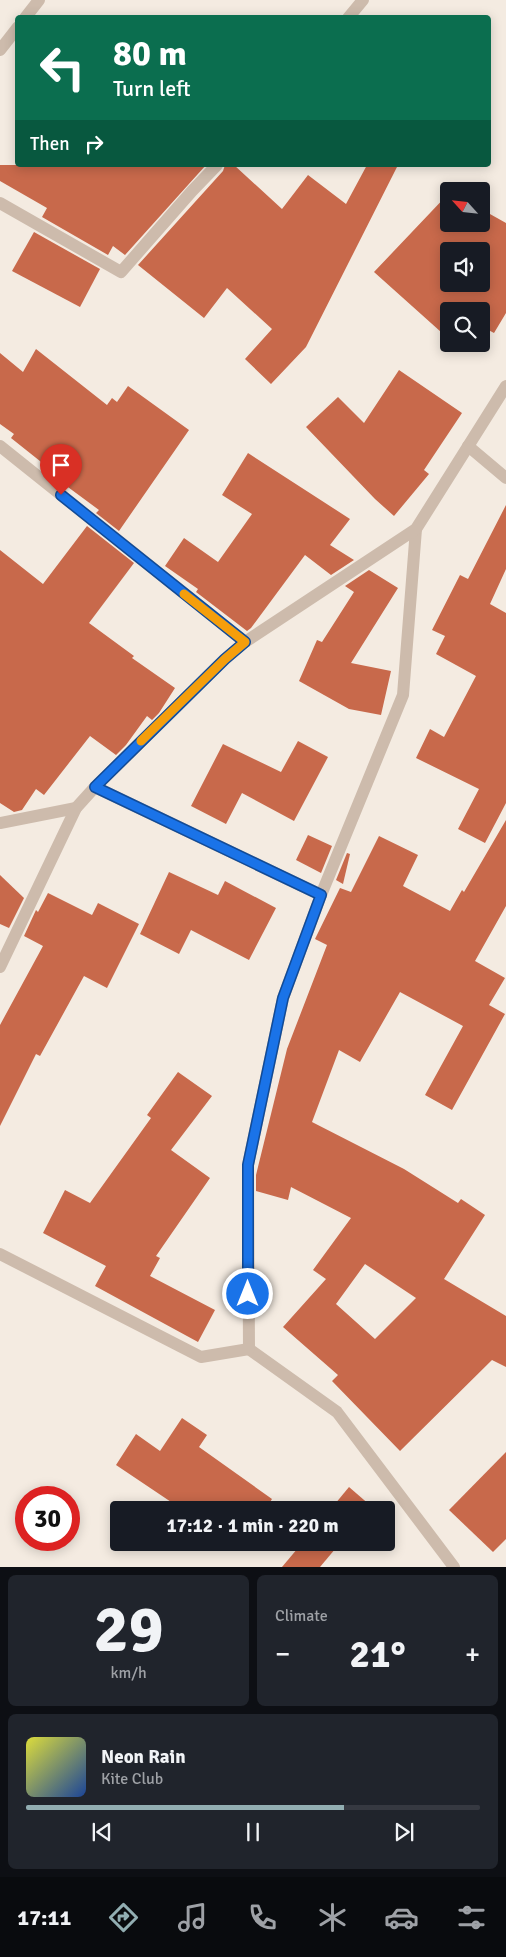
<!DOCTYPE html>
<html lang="en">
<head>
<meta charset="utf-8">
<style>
  body { margin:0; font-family:Signika,sans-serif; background:#20242c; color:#f1f3f6; height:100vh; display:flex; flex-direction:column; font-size:19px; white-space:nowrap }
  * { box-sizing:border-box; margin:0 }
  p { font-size:16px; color:#9ea1a6 }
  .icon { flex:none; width:28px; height:28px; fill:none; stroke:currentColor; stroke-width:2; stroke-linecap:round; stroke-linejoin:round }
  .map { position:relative; height:1567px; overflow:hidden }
  .side { display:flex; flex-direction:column; gap:8px; padding:8px; background:#0d0f14; flex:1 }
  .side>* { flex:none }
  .guide { position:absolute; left:15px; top:15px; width:476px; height:152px; border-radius:5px; box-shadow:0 2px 12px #0003; background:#0b6e4f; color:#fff; overflow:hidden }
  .needle { width:32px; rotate:297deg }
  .controls { position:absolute; left:440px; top:182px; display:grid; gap:10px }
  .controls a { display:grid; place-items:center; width:50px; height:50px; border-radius:5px; background:#171b24; box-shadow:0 2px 12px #0003; font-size:25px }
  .speed { position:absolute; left:15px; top:1486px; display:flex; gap:10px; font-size:25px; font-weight:700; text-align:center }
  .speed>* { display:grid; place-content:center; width:65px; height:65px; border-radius:50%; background:#171b24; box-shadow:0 2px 12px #0003; line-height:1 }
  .speed .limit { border:8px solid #d22; background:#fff; color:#111 }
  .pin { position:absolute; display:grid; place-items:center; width:42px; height:42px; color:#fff; margin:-51px -21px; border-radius:50% 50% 50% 0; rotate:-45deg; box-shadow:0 0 5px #0007 }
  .pin .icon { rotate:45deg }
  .me { position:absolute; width:55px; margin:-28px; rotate:0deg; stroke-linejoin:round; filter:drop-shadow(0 0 4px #0008) }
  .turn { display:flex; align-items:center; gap:18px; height:105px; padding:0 15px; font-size:22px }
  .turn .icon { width:65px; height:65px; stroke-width:2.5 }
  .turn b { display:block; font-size:35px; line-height:42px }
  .then { display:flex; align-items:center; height:48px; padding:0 15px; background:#0003; gap:10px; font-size:19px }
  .big { font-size:38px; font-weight:700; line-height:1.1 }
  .side .tile { flex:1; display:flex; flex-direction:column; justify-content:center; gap:8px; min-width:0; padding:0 18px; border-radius:8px; background:#20242c }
  .side .dial { align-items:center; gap:0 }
  .dial b { font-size:65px; line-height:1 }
  .song { display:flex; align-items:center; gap:15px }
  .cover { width:60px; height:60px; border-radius:8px; background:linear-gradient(135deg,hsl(60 70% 55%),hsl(220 70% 35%)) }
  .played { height:5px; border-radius:2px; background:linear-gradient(90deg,#92aeb2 70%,#363941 70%) }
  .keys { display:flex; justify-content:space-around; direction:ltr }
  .heat { display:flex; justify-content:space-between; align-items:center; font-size:28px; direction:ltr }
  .side .tiles { flex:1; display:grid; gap:8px; grid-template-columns:1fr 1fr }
  .tile:last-child { grid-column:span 2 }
  .trip { position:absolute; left:110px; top:1501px; width:285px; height:50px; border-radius:5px; background:#171b24; box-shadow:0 2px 12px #0003; font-weight:700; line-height:50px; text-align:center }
  .tab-bar { display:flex; height:80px; justify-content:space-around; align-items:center; background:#090b0e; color:#9ea1a6 }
  .tab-bar .icon { width:35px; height:35px }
  .tab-bar .selected { color:#92aeb2 }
  .tab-bar b { font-size:22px; color:#f1f3f6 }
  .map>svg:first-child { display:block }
  .building { fill:#c8694b; fill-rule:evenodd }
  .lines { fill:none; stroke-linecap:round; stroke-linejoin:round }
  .street { stroke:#cdbbac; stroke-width:12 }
  .route-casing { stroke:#114b97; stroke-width:12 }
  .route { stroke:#1a73e8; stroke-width:9 }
  .slow { stroke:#f59e0b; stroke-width:9 }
</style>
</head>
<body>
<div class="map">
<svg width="506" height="1567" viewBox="0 0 506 1567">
  <rect width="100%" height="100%" fill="#f4ebe1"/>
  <g class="building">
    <polygon points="0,165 206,165 125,255 113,246 108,255 42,217 47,208 0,181"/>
    <polygon points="225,165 234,165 282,209 308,175 346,204 367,165 398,165 306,347 271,384 245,359 272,329 227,288 204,318 138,265 223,171"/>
    <path d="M449 193V224H481V209L506 223V313L494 333 481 326V311L454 310 449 311V319L441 332 374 272ZM449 251H481V284H449Z"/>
    <polygon points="34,232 100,269 80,307 12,271"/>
    <polygon points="36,349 107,405 112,398 117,402 128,386 189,430 119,531 96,513 99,510 53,476 55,473 11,438 14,434 0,424 0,353 23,372"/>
    <polygon points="399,370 462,413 424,470 429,474 394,516 375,499 306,427 338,397 364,423"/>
    <polygon points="248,453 350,519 330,545 354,560 331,575 305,555 251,628 247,631 196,592 198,589 165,566 184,538 218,562 252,514 222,495"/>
    <polygon points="506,505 506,569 490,604 506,613 506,803 485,843 458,829 479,789 416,758 430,729 444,737 476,676 436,654 445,636 432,630 460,575 468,579"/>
    <polygon points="87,526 134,563 89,623 134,656 132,658 175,688 159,713 152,720 147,716 126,745 116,755 90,736 44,795 36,789 22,810 14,812 0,803 0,550 43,584"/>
    <polygon points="369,570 398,588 351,663 391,671 381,715 349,709 299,681 317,640 322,642 354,592 345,586"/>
    <polygon points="298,741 328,757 294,821 242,793 226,824 191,806 223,744 281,772"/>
    <path d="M506 820V906L475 961 505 978 489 1005 505 1014 452 1110 425 1095 463 1026 400 992 360 1062 339 1050 312 1122 404 1169 458 1203 461 1199 485 1215 444 1279 506 1316V1367L492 1360 400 1451 332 1381 338 1375 283 1327 326 1279 313 1270 351 1218 291 1187 288 1200 256 1191V1175L287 1049 327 945 315 939 340 888 351 892 379 836 418 855 403 886 450 911 462 890 464 892ZM365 1264 416 1298 375 1339 336 1304Z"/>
    <polygon points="308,835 332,846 321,873 296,860"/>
    <polygon points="347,853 350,854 343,884 336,880"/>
    <polygon points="169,872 218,895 225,881 276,908 249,960 191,930 179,954 140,934"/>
    <polygon points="0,875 24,898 9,928 0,924"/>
    <polygon points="48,893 92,915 98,903 139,924 107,988 84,976 40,1056 36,1054 0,1126 0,1025 43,946 24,936 36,910 38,912"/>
    <polygon points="178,1072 212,1096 171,1150 210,1178 156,1256 160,1258 150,1276 215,1310 198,1342 95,1286 106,1266 43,1233 65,1190 90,1203 151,1118 147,1115"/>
    <polygon points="182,1418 207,1435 199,1447 272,1499 265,1510 183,1510 116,1465 136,1434 160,1451"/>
    <polygon points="506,1452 506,1539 493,1552 449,1510"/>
    <polygon points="349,1487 371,1506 368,1510 330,1510"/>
    <polygon points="303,1542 341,1542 320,1567 282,1567"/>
  </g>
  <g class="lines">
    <g class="street">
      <polyline points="25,18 39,0"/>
      <polyline points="348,18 363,0"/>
      <polyline points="0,50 18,27"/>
      <polyline points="0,203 121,272 192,191 217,165"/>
      <polyline points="0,446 245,642"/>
      <polyline points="468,446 506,478"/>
      <polyline points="416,529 403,695 321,895 283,998 248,1165 249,1349 337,1412 454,1567"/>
      <polyline points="95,787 321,895"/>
      <polyline points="0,823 76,808"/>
      <polyline points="0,967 76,808 95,787 225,659 245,642 416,529 506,386"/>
      <polyline points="0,1254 201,1357 249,1349"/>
    </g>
  </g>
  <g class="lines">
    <g class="route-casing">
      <polyline id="route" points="61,495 245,642 225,659 95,787 321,895 283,998 248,1165 248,1294"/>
    </g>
    <use href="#route" class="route"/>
    <polyline class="slow" points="141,741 225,659 245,642 184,594"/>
  </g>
</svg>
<div class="controls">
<a><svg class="needle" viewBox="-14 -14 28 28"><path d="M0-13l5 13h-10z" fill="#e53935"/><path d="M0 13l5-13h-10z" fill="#9ea1a6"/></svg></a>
<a><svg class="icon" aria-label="sound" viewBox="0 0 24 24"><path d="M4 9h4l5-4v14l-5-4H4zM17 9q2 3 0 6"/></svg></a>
<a><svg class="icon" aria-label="search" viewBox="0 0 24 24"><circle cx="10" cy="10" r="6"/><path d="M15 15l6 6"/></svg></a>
</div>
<div class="speed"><div class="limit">30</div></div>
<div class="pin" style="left:61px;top:495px;background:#d93025"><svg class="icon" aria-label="arrive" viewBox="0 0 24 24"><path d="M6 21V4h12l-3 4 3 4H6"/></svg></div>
<svg class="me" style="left:248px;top:1294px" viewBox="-20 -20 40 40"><circle r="17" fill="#1a73e8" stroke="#fff" stroke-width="3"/><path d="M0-11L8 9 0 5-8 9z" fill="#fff"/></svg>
<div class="trip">17:12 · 1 min · 220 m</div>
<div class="guide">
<div class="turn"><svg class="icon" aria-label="left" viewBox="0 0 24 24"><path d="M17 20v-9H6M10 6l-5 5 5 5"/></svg><div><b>80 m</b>Turn left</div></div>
<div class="then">Then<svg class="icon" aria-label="right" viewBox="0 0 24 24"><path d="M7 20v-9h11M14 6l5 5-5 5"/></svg></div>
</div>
</div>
<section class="side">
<div class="tiles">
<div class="tile dial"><b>29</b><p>km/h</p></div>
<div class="tile"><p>Climate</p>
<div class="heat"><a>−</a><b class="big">21°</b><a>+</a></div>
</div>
<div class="tile">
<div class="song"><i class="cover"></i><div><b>Neon Rain</b><p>Kite Club</p></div></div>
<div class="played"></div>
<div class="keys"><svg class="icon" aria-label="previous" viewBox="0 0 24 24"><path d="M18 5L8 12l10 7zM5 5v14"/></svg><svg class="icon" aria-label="pause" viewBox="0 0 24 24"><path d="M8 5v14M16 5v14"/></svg><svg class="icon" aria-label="next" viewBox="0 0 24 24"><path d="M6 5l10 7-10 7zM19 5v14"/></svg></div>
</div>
</div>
</section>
<nav class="tab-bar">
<b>17:11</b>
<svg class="icon selected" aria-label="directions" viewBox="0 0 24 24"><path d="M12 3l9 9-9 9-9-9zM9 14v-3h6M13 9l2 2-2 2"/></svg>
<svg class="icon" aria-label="music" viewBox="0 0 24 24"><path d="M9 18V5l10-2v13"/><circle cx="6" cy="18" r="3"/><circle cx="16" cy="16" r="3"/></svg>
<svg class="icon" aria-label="phone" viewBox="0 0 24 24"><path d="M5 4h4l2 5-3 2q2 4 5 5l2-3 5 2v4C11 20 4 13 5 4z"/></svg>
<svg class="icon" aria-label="climate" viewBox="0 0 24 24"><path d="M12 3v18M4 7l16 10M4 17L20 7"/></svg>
<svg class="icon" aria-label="car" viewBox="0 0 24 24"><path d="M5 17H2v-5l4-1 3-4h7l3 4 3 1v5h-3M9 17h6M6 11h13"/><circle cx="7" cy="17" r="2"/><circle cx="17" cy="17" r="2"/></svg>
<svg class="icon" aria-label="filters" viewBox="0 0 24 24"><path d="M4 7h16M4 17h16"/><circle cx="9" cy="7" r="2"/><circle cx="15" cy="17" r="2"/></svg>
</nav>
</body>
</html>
